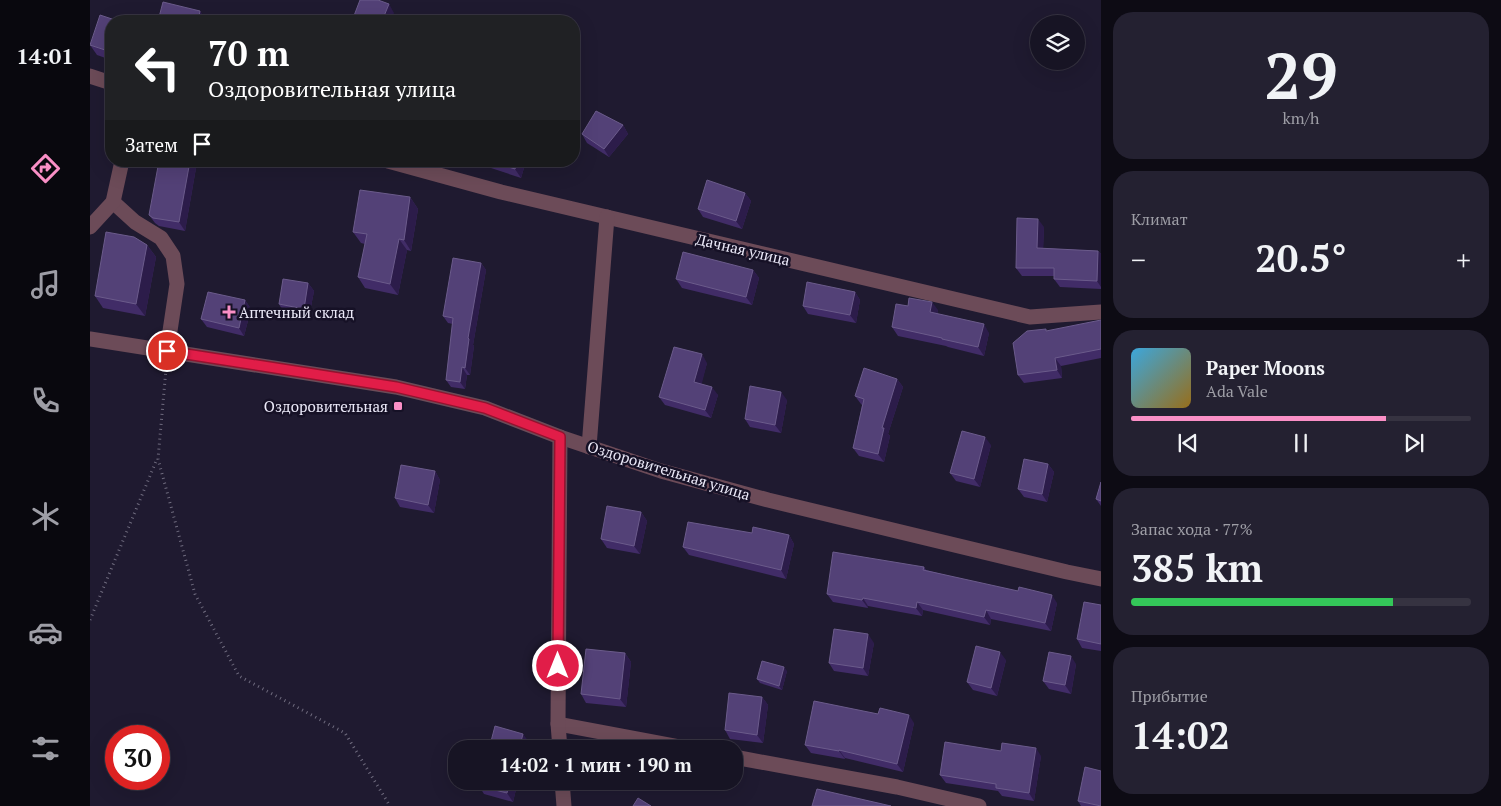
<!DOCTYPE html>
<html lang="ru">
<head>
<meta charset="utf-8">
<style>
  body { margin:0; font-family:"PT Serif",serif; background:#242131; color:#f1f3f6; height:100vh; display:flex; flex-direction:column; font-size:19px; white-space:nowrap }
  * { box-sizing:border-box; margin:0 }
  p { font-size:16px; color:#9e9ea6 }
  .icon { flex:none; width:28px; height:28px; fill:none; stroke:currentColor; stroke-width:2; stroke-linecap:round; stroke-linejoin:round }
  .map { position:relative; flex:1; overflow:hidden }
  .panel { display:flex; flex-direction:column; gap:12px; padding:12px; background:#0d0b14; width:400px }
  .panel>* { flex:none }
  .guide { position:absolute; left:15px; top:15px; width:475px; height:152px; border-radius:20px; box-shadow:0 5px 20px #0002,0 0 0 1px #363341; background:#202124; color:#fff; overflow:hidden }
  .fabs { position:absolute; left:940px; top:15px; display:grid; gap:10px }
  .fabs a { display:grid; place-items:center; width:55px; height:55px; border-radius:50%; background:#171424; box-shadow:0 5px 20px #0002,0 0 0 1px #363341; font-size:25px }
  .speed { position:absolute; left:15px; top:725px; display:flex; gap:10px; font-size:25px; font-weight:700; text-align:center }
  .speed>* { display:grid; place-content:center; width:65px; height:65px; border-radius:50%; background:#171424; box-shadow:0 5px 20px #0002,0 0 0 1px #363341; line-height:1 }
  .speed .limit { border:8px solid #d22; background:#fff; color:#111 }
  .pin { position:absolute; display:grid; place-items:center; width:42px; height:42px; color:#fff; margin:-21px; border:2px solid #fff; border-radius:50%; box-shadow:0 1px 5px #0007 }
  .me { position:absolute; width:55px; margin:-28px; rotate:0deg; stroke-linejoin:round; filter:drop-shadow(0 0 4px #0008) }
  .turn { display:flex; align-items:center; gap:18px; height:105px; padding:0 20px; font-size:22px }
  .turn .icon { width:65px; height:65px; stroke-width:2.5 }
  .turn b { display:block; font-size:35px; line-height:42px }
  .then { display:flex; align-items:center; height:48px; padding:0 20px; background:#0003; gap:10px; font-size:19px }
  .big { font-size:38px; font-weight:600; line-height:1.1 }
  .panel .widget { flex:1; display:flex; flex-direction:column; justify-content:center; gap:8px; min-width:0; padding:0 18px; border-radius:20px; background:#242131 }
  .panel .dial { align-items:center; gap:0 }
  .dial b { font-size:65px; line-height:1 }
  .song { display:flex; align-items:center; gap:15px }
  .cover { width:60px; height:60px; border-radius:8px; background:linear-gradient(135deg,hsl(200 70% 55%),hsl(40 70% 35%)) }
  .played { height:5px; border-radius:2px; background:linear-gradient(90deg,#fa8fc6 75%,#363341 75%) }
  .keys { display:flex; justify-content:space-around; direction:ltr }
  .heat { display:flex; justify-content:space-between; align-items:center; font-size:28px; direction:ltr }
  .charge { height:8px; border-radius:4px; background:linear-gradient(90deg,#34c759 77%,#363341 0) }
  .trip { position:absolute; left:358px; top:740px; width:295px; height:50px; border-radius:20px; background:#171424; box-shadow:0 5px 20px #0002,0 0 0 1px #363341; font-weight:600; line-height:50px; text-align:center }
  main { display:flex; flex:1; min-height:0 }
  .menu { display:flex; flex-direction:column; width:90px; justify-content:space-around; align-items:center; background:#09080e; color:#9e9ea6 }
  .menu .icon { width:35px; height:35px }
  .menu .selected { color:#fa8fc6 }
  .menu b { font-size:22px; color:#f1f3f6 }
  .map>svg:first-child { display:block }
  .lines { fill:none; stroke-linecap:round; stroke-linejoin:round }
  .path { stroke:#6f6b7e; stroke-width:3; stroke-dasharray:1 4; stroke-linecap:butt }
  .minor { stroke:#6c4b58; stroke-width:15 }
  .wall { fill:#412c67 }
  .shaded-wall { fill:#2c1c4a }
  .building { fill:#534177; stroke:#6b5b8b }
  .route-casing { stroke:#92132f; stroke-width:12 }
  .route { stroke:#e11d48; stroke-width:9 }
  .poi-dot { fill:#fa8fc6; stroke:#161126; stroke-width:2 }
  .labels { text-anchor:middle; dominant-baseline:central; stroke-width:5; stroke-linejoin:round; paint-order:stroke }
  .street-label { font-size:15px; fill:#ebe9f8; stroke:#161126 }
  .poi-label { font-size:15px; fill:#ebe9f8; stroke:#161126; text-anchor:start }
</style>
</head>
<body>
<main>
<nav class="menu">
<b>14:01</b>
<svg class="icon selected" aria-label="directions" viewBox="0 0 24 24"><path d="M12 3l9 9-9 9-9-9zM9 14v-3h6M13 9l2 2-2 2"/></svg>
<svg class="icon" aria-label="music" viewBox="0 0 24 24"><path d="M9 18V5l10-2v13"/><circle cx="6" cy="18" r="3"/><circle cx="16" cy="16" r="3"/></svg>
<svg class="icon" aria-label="phone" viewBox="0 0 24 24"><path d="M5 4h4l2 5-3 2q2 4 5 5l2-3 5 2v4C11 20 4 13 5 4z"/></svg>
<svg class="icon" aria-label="climate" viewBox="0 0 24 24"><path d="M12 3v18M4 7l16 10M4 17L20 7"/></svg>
<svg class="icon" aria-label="car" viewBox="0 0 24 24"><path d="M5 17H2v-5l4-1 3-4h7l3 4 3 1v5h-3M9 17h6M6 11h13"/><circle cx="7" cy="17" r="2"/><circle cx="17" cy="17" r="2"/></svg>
<svg class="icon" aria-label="filters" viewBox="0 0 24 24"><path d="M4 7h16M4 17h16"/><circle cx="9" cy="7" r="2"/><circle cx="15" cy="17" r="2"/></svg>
</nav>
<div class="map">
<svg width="1011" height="806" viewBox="0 0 1011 806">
  <rect width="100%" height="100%" fill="#1f1a30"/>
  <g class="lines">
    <g class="path">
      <polyline points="76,369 68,459 105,594 149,676 255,733 300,806"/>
      <polyline points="0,620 67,459"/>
    </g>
    <g class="minor">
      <polyline points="0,76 21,83"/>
      <polyline points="298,161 411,192 940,317 1011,312"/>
      <polyline points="23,202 45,222 71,238 83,256 87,284 77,351"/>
      <polyline points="0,227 23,202 32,161"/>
      <polyline points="0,339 306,387 395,408 470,437 571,471 678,500 977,572 1011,579"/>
      <polyline points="499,447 517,217"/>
      <polyline points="468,724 601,749"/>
      <polyline points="470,749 468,724 470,437"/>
      <polyline points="644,757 807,787 889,806"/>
      <polyline points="472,781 474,806"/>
    </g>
  </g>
  <g class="wall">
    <polygon points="21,21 21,60 7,55 0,45"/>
    <polygon points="533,125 538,134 519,157 497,143 492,134"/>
    <polygon points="100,161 101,161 106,168 95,231 69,226 65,223 59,215"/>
    <polygon points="396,161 436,161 431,178 401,168"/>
    <polygon points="655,193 661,201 652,229 613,217 608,209"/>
    <polygon points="320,197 328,209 321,251 317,250 308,295 275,288 268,277 275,244 271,243 263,232"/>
    <polygon points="954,227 953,248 1008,251 1011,254 1011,289 970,287 964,279 964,276 932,276 926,268"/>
    <polygon points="57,245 66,257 55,316 13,308 5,296"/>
    <polygon points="391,263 396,270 383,345 384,346 380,375 377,375 375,389 361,387 356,380 363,324 358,323 353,316"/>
    <polygon points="663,270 669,278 662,305 592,288 586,279"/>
    <polygon points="218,283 224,291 219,317 194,313 189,304"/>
    <polygon points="765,292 770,300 766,323 718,314 713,306"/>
    <polygon points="155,300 161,309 154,336 117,327 111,319"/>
    <polygon points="818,306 848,310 847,314 899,333 894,356 858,347 856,346 808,336 802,327"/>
    <polygon points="1011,320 1011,358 971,366 972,378 934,383 928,375 957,331"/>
    <polygon points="617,363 611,384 628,395 621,418 575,405 569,397"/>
    <polygon points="807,379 813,387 798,434 800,436 794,462 769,456 763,448 772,405 771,404 765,396"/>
    <polygon points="697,400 691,433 660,427 655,419"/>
    <polygon points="901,445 890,487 866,481 860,473"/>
    <polygon points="958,464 964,472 957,502 934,497 928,489"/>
    <polygon points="345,471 350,480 344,513 310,507 305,498"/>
    <polygon points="1011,482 1011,506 1006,499"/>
    <polygon points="551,512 557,521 550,554 517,548 511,539"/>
    <polygon points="699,535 704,544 696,579 599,555 593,547"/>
    <polygon points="834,567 836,570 967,603 961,631 901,619 900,625 833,610 832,616 778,606 778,608 743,602 737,594"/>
    <polygon points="1011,605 1011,651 992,648 987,639"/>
    <polygon points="784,643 778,676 744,671 739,663"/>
    <polygon points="535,653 541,662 536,707 496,703 491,694"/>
    <polygon points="916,660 907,696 883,690 877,682"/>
    <polygon points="986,664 981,694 959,689 953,681"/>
    <polygon points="697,671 692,690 670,683 667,679"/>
    <polygon points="672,697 678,705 673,743 640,739 635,730"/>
    <polygon points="824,723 813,772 755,758 755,759 721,753 715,745"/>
    <polygon points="911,751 951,756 944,801 912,796 908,791 856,783 850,775"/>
    <polygon points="390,781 428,781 423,802 394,794 389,786"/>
    <polygon points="988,801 1011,806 991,806"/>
  </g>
  <g class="shaded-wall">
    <polygon points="299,4 304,13 301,21 292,21"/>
    <polygon points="110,11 117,21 108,21"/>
    <polygon points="533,125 538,134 519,157 514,149"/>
    <polygon points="100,161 101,161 106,168 95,231 89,222"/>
    <polygon points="428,161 436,161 431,178 425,169"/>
    <polygon points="655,193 661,201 652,229 646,221"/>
    <polygon points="320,197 328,209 321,251 314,240"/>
    <polygon points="948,219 954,227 953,256 947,248"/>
    <polygon points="309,239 317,250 308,295 300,284"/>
    <polygon points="57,245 66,257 55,316 46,304"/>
    <polygon points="1008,251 1011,254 1011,287 1007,281"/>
    <polygon points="391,263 396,270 383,345 384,346 380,375 375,368 378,338"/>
    <polygon points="663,270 669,278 662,305 656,297"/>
    <polygon points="218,283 224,291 219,317 214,309"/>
    <polygon points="765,292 770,300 766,323 760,315"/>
    <polygon points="155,300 161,309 154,336 149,328"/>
    <polygon points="842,302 848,310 846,321 840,312"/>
    <polygon points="894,324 899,333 894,356 888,347"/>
    <polygon points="612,354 617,363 610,391 604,382"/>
    <polygon points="965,358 971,366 972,378 967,370"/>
    <polygon points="372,367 377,375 375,389 370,382"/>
    <polygon points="807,379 813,387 798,434 800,436 794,462 788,454 792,428"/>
    <polygon points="622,387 628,395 621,418 615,410"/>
    <polygon points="691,392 697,400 691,433 685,425"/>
    <polygon points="895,437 901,445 890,487 884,479"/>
    <polygon points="958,464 964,472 957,502 952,494"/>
    <polygon points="345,471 350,480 344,513 338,505"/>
    <polygon points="551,512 557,521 550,554 544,546"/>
    <polygon points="699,535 704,544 696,579 691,570"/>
    <polygon points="962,595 967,603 961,631 955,623"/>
    <polygon points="773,598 778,606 778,608 772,600"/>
    <polygon points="827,602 833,610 832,616 826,608"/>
    <polygon points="896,610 901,619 900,625 894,617"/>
    <polygon points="778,634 784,643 778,676 773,668"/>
    <polygon points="910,652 916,660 907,696 901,688"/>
    <polygon points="535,653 541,662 536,707 530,699"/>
    <polygon points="981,656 986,664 981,694 975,685"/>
    <polygon points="694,667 697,671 692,690 689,686"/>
    <polygon points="672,697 678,705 673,743 667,735"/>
    <polygon points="819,715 824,723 813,772 807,764"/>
    <polygon points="433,734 439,742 437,749 429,749"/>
    <polygon points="946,748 951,756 944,801 939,793"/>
    <polygon points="749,750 755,758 755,759 749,751"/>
    <polygon points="420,781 428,781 423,802 417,793"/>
  </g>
  <g class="building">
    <polygon points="270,0 288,0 299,4 292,21 262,21"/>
    <polygon points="73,2 110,11 108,21 68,21"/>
    <polygon points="10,15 28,21 21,21 21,52 0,45"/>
    <polygon points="506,111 533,125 514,149 492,134"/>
    <polygon points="69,161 100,161 89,222 63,218 59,215"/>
    <polygon points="399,161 428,161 425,169"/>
    <polygon points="617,180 655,193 646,221 608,209"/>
    <polygon points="270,190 320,197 314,240 309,239 300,284 268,277 277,234 263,232"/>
    <polygon points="927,218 948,219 947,248 1008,251 1007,281 964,279 964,268 926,268"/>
    <polygon points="16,232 44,237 57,245 46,304 5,296"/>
    <polygon points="593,252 663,270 656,297 586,279"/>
    <polygon points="363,258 391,263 378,338 379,339 375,368 372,367 370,382 356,380 363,318 353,316"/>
    <polygon points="193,279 218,283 214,309 189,304"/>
    <polygon points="717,282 765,292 760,315 713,306"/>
    <polygon points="118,292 155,300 149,328 111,319"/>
    <polygon points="819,298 842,302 840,312 894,324 888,347 852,339 852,338 802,327 806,304 818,306"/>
    <polygon points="1011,320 1011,349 965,358 967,370 928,375 923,343 937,331 956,329 956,331"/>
    <polygon points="584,347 612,354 604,382 622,387 615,410 569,397"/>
    <polygon points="774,368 807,379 792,428 794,428 788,454 763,448 774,399 765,396"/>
    <polygon points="660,386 691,392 685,425 655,419"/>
    <polygon points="872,431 895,437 884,479 860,473"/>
    <polygon points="934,459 958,464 952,494 928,489"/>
    <polygon points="311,465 345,471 338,505 305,498"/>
    <polygon points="1011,482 1011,501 1006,499"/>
    <polygon points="517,506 551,512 544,546 511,539"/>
    <polygon points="598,522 662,533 663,527 699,535 691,570 593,547"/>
    <polygon points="743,552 834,567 833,570 928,591 929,587 962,595 955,623 896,610 894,617 827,602 826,608 773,598 772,600 737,594"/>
    <polygon points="994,602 1011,605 1011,644 987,639"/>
    <polygon points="744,629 778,634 773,668 739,663"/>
    <polygon points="886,646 910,652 901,688 877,682"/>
    <polygon points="496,649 535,653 530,699 491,694"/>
    <polygon points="959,652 981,656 975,685 953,681"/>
    <polygon points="672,661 694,667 689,686 667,679"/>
    <polygon points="639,693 672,697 667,735 635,730"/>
    <polygon points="724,701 788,714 790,708 819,715 807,764 749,750 749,751 715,745"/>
    <polygon points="405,726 433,734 429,749 399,749"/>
    <polygon points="855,742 911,751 912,743 946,748 939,793 906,788 906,784 850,775"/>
    <polygon points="995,767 1011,771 1011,806 988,801"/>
    <polygon points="390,781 420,781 417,793 389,786"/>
    <polygon points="727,789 801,806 722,806"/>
    <polygon points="548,798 561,806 543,806"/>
  </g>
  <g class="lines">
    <g class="route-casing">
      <polyline id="route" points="77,351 306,387 395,408 470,437 468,666"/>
    </g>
    <use href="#route" class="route"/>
  </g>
  <g class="poi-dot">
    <path d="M136.5 304.5h5v5h5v5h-5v5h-5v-5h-5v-5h5z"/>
    <rect x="303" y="401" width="10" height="10" rx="2.5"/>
  </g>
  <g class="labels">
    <g class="street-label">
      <text transform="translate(653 249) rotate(13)">Дачная улица</text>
      <text transform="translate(579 470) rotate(17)">Оздоровительная улица</text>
    </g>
    <g class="poi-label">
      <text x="149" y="312">Аптечный склад</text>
      <text x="298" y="406" text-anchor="end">Оздоровительная</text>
    </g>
  </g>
</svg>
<div class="fabs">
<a><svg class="icon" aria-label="layers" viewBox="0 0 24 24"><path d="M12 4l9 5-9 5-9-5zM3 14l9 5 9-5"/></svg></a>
</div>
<div class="speed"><div class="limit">30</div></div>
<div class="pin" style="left:77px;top:351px;background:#d93025"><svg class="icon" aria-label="arrive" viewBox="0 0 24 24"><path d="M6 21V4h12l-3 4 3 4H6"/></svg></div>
<svg class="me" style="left:468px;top:666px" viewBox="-20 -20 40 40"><circle r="17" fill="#e11d48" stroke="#fff" stroke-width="3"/><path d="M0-11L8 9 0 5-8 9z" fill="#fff"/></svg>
<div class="trip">14:02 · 1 мин · 190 m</div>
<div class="guide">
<div class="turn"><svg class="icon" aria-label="left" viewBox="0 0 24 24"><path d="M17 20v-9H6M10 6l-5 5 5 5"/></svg><div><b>70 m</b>Оздоровительная улица</div></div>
<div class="then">Затем<svg class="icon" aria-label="arrive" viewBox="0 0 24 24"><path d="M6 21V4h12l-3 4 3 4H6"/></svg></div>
</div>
</div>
<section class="panel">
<div class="widget dial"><b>29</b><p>km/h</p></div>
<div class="widget"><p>Климат</p>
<div class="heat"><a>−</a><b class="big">20.5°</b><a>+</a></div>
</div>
<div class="widget">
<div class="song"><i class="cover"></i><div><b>Paper Moons</b><p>Ada Vale</p></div></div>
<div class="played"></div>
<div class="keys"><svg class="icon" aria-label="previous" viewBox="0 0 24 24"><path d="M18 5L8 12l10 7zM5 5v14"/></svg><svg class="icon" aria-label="pause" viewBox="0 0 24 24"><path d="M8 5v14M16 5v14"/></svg><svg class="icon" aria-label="next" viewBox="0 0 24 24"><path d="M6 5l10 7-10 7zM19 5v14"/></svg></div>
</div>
<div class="widget"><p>Запас хода · 77%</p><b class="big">385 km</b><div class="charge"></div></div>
<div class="widget"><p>Прибытие</p><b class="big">14:02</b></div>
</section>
</main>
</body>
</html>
